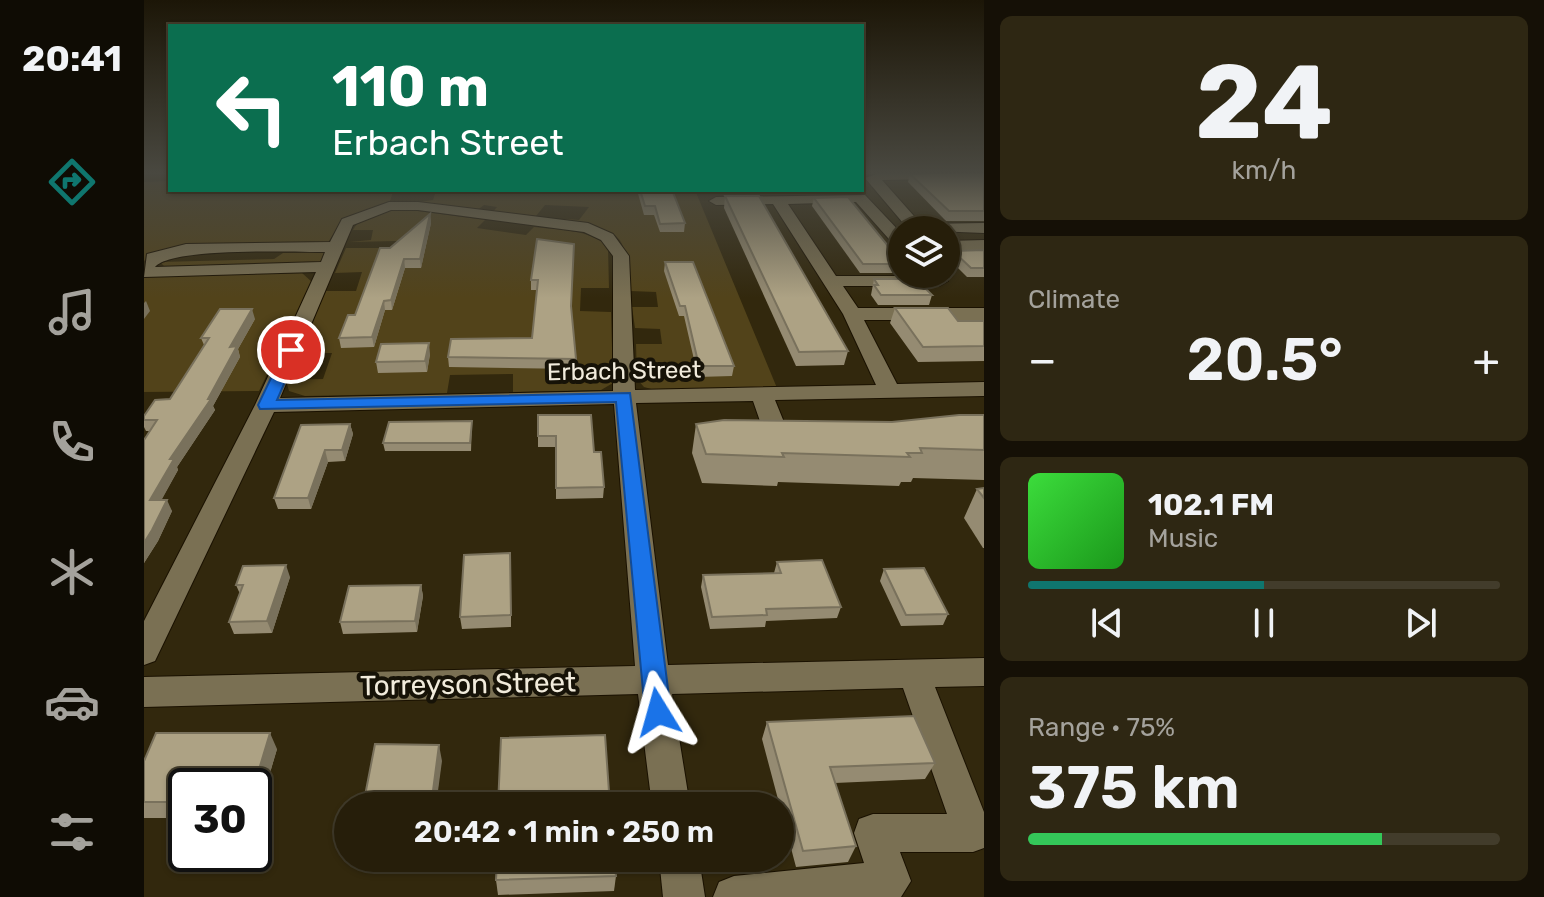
<!DOCTYPE html>
<html lang="en">
<head>
<meta charset="utf-8">
<style>
  body { margin:0; font-family:Rubik,sans-serif; background:#2e2713; color:#f1f3f6; height:100vh; display:flex; flex-direction:column; font-size:30px; white-space:nowrap }
  * { box-sizing:border-box; margin:0 }
  p { font-size:26px; color:#a4a29c }
  .icon { flex:none; width:44px; height:44px; fill:none; stroke:currentColor; stroke-width:2; stroke-linecap:round; stroke-linejoin:round }
  .map { position:relative; flex:1; overflow:hidden }
  .drawer { display:flex; flex-direction:column; gap:16px; padding:16px; background:#151006; width:560px }
  .drawer>* { flex:none }
  .banner { position:absolute; left:24px; top:24px; width:696px; height:168px; border-radius:0px; box-shadow:0 2px 6px #0004,0 0 0 2px #423c2b; background:#0b6e4f; color:#fff; overflow:hidden }
  .controls { position:absolute; left:744px; top:216px; display:grid; gap:16px }
  .controls a { display:grid; place-items:center; width:72px; height:72px; border-radius:50%; background:#261e0a; box-shadow:0 2px 6px #0004,0 0 0 2px #423c2b; font-size:40px }
  .speed { position:absolute; left:24px; top:768px; display:flex; gap:16px; font-size:40px; font-weight:700; text-align:center }
  .speed>* { display:grid; place-content:center; width:104px; height:104px; border-radius:50%; background:#261e0a; box-shadow:0 2px 6px #0004,0 0 0 2px #423c2b; line-height:1 }
  .speed .limit { border:4px solid #111; border-radius:12px; background:#fff; color:#111 }
  .pin { position:absolute; display:grid; place-items:center; width:68px; height:68px; color:#fff; margin:-34px; border:4px solid #fff; border-radius:50%; box-shadow:0 2px 8px #0007 }
  .me { position:absolute; width:88px; margin:-44px; rotate:352deg; stroke-linejoin:round; filter:drop-shadow(0 0 6px #0008) }
  .turn { display:flex; align-items:center; gap:28px; height:168px; padding:0 32px; font-size:36px }
  .turn .icon { width:104px; height:104px; stroke-width:2.5 }
  .turn b { display:block; font-size:56px; line-height:68px }
  .big { font-size:60px; font-weight:600; line-height:1.1 }
  .drawer .widget { flex:1; display:flex; flex-direction:column; justify-content:center; gap:12px; min-width:0; padding:0 28px; border-radius:12px; background:#2e2713 }
  .drawer .dial { align-items:center; gap:0 }
  .dial b { font-size:104px; line-height:1 }
  .song { display:flex; align-items:center; gap:24px }
  .cover { width:96px; height:96px; border-radius:12px; background:linear-gradient(135deg,hsl(120 70% 55%),hsl(120 70% 35%)) }
  .played { height:8px; border-radius:4px; background:linear-gradient(90deg,#0f766e 50%,#423c2b 50%) }
  .keys { display:flex; justify-content:space-around; direction:ltr }
  .heat { display:flex; justify-content:space-between; align-items:center; font-size:44px; direction:ltr }
  .charge { height:12px; border-radius:6px; background:linear-gradient(90deg,#34c759 75%,#423c2b 0) }
  .trip { position:absolute; left:190px; top:792px; width:460px; height:80px; border-radius:40px; background:#261e0a; box-shadow:0 2px 6px #0004,0 0 0 2px #423c2b; font-weight:600; line-height:80px; text-align:center }
  main { display:flex; flex:1; min-height:0 }
  .tabs { display:flex; flex-direction:column; width:144px; justify-content:space-around; align-items:center; background:#0f0c04; color:#a4a29c }
  .tabs .icon { width:56px; height:56px }
  .tabs .on { color:#0f766e }
  .tabs b { font-size:36px; color:#f1f3f6 }
  .map>svg:first-child { display:block }
  .green { fill:#52431a }
  .lines { fill:none; stroke-linecap:round; stroke-linejoin:round }
  .minor-casing { stroke:#1a1100; stroke-width:2 }
  .minor { fill:#7a7053; fill-rule:evenodd }
  .wall { fill:#958b72 }
  .shaded-wall { fill:#79715c }
  .building { fill:#ada284; stroke:#79715c; stroke-width:2 }
  .route { fill:#1a73e8; stroke:#114b97; stroke-width:2 }
  .labels { text-anchor:middle; dominant-baseline:central; stroke-width:8; stroke-linejoin:round; paint-order:stroke }
  .street-label { font-size:24px; fill:#f1ebdc; stroke:#161207 }
  .near-street-label { font-size:28px; fill:#f1ebdc; stroke:#161207 }
</style>
</head>
<body>
<main>
<nav class="tabs">
<b>20:41</b>
<svg class="icon on" aria-label="directions" viewBox="0 0 24 24"><path d="M12 3l9 9-9 9-9-9zM9 14v-3h6M13 9l2 2-2 2"/></svg>
<svg class="icon" aria-label="music" viewBox="0 0 24 24"><path d="M9 18V5l10-2v13"/><circle cx="6" cy="18" r="3"/><circle cx="16" cy="16" r="3"/></svg>
<svg class="icon" aria-label="phone" viewBox="0 0 24 24"><path d="M5 4h4l2 5-3 2q2 4 5 5l2-3 5 2v4C11 20 4 13 5 4z"/></svg>
<svg class="icon" aria-label="climate" viewBox="0 0 24 24"><path d="M12 3v18M4 7l16 10M4 17L20 7"/></svg>
<svg class="icon" aria-label="car" viewBox="0 0 24 24"><path d="M5 17H2v-5l4-1 3-4h7l3 4 3 1v5h-3M9 17h6M6 11h13"/><circle cx="7" cy="17" r="2"/><circle cx="17" cy="17" r="2"/></svg>
<svg class="icon" aria-label="filters" viewBox="0 0 24 24"><path d="M4 7h16M4 17h16"/><circle cx="9" cy="7" r="2"/><circle cx="15" cy="17" r="2"/></svg>
</nav>
<div class="map">
<svg width="840" height="897" viewBox="0 0 840 897">
  <rect width="100%" height="100%" fill="#32280d"/>
  <g class="green">
    <path d="M26 181V190H551L633 388 511 390 500 387 493 379 492 344H518L516 329 491 328 488 307H514L512 292 486 291C481 230 479 231 419 222L422 219 435 220 445 207 401 205 392 216 404 218 402 220 347 214 353 207 340 205 332 211 268 203 289 200 291 194 249 192 245 204 207 215 198 221 183 244 33 247 11 252 0 261V182Z"/>
    <path d="M266 210 341 220 333 228 382 235 390 227C414 230 446 229 464 247L465 288H437L436 311 467 312 469 383 457 390 369 392V374L306 375 303 393 161 396 145 391 142 380 179 379 188 353H155L182 291H212L218 272 191 273 202 248H245L243 254 254 241 205 242 227 240 229 230H209C219 211 247 210 266 210Z"/>
    <polygon points="179,252 184,254 175,262 21,267 16,262 130,259 139,253"/>
    <polygon points="158,273 168,282 115,391 0,392 0,276"/>
  </g>
  <g class="lines">
    <g class="minor-casing">
      <g id="minor">
        <polygon points="738,172 840,172 840,178 738,180 777,224 840,223 840,233 765,230 721,178"/>
        <path d="M721 195 758 234V249L752 247 712 202 644 204 692 276H795L804 281 795 286H699L714 308H840V320H720L753 384 840 382V396L631 400 642 427 630 434 618 427 609 401 492 403 524 665 840 658V686L791 687 840 812V848L829 852H756L767 881 757 897H569L575 882 590 876 720 863 710 833 715 819 729 814H803L759 688 528 694 546 806H508L494 694 0 707V677L491 666 470 404 130 412 11 661 0 665V621L111 405 172 272 0 277 3 254 42 244 186 242 198 219 245 202H274L444 223 469 234 485 256 491 390 732 385 699 314 629 204 572 205 565 201 572 197ZM247 210H274L440 232 457 240 469 256V391L136 398 209 225ZM181 252 177 262 11 267C28 247 150 252 181 252Z"/>
        <polygon points="840,240 840,250 802,251 802,241"/>
        <polygon points="515,858 555,858 561,897 519,897"/>
      </g>
    </g>
    <use href="#minor" class="minor"/>
  </g>
  <g class="wall">
    <polygon points="840,172 840,221 802,221 764,182 766,174"/>
    <polygon points="267,190 350,190 350,192 267,193"/>
    <polygon points="493,190 528,190 541,223 540,232 516,232 510,215 500,215"/>
    <polygon points="571,190 609,190 606,190 606,194 573,194"/>
    <polygon points="581,196 704,351 700,365 652,366 580,208"/>
    <polygon points="670,198 758,263 756,273 716,273 668,206"/>
    <polygon points="286,214 287,223 277,268 261,268 248,310 241,310 230,347 197,348 195,338 211,315 246,248"/>
    <polygon points="393,239 427,309 432,369 305,367 304,357 388,338 393,290 387,290 387,280"/>
    <polygon points="840,250 840,277 823,277 806,260 809,251"/>
    <polygon points="521,262 590,366 588,376 554,377 540,316 535,316 520,271"/>
    <polygon points="730,279 788,295 785,305 734,305 727,295"/>
    <polygon points="751,308 814,321 840,321 840,361 774,362 746,323"/>
    <polygon points="111,319 94,349 96,357 69,406 71,410 33,467 34,470 17,500 28,511 14,541 0,563 0,440 6,431 2,431 0,427 0,416 26,399 60,345 57,338"/>
    <polygon points="286,354 283,372 234,373 232,362"/>
    <polygon points="394,415 450,452 460,487 459,498 412,499 412,447 394,447"/>
    <polygon points="840,415 840,480 769,478 767,482 757,482 755,486 634,482 633,486 558,483 548,453 552,424 748,422"/>
    <polygon points="328,421 327,451 241,451 239,443"/>
    <polygon points="206,424 209,434 201,461 184,462 167,509 134,509 130,498"/>
    <polygon points="840,488 840,548 839,548 820,518 833,489"/>
    <polygon points="633,562 697,607 693,618 622,621 621,627 566,629 557,587 559,575 630,573"/>
    <polygon points="367,564 367,627 318,629 316,617"/>
    <polygon points="740,569 804,614 799,625 757,626 736,581"/>
    <polygon points="146,577 128,633 90,634 85,622 96,594 92,585"/>
    <polygon points="277,585 279,596 273,632 199,634 196,622"/>
    <polygon points="623,722 791,763 781,779 691,783 712,846 704,862 652,867 618,739"/>
    <polygon points="133,749 110,827 110,786 42,786 42,818 0,818 0,761"/>
    <polygon points="213,858 285,858 285,864 216,864"/>
    <polygon points="472,876 470,891 354,895 352,880"/>
  </g>
  <g class="shaded-wall">
    <polygon points="659,190 692,190 658,193"/>
    <polygon points="286,214 287,223 277,268 276,259"/>
    <polygon points="260,259 261,268 248,310 247,300"/>
    <polygon points="2,301 6,311 0,319 0,303"/>
    <polygon points="240,301 241,310 230,347 228,337"/>
    <polygon points="108,309 111,319 94,349 96,357 69,406 71,410 33,467 34,470 11,512 6,500 26,459 64,399 86,347"/>
    <polygon points="285,343 286,354 283,372 281,361"/>
    <polygon points="206,424 209,434 201,461 198,450"/>
    <polygon points="181,450 184,462 167,509 164,498"/>
    <polygon points="23,500 28,511 14,541 0,563 0,543"/>
    <polygon points="142,565 146,577 128,633 123,621"/>
    <polygon points="277,585 279,596 273,632 271,621"/>
    <polygon points="126,733 133,749 110,827 110,786"/>
    <polygon points="295,745 298,761 292,806 287,806"/>
  </g>
  <g class="building">
    <polygon points="814,172 840,172 840,211 805,211 766,174"/>
    <polygon points="496,190 528,190 541,223 516,224 511,206 501,206"/>
    <polygon points="581,196 615,196 704,351 655,352"/>
    <polygon points="704,197 758,263 758,264 719,264 670,198"/>
    <polygon points="286,214 276,259 260,259 247,300 240,301 228,337 195,338 204,315 211,315 236,248 246,248"/>
    <polygon points="393,239 430,244 427,306 432,359 304,357 307,339 388,338 394,280 387,280"/>
    <polygon points="840,250 840,268 827,268 809,251"/>
    <polygon points="521,262 549,262 590,366 555,366 541,306 536,306"/>
    <polygon points="730,279 772,279 788,295 737,295 730,285 734,285"/>
    <polygon points="751,308 804,308 814,321 840,321 840,346 779,347"/>
    <polygon points="76,309 108,309 86,347 93,346 64,399 67,399 26,459 30,459 6,500 23,500 8,530 0,543 0,440 13,420 0,420 0,416 11,400 26,399 65,338 57,338"/>
    <polygon points="285,343 281,361 232,362 237,344"/>
    <polygon points="394,415 447,415 450,452 457,452 460,487 412,488 412,436 394,436"/>
    <polygon points="815,415 840,415 840,450 776,448 778,453 763,453 766,457 638,453 640,457 562,454 552,424 580,420 748,422"/>
    <polygon points="328,421 326,443 239,443 245,422"/>
    <polygon points="206,424 198,450 181,450 164,498 130,498 157,425"/>
    <polygon points="840,488 840,498 833,489"/>
    <polygon points="366,553 367,615 316,617 320,555"/>
    <polygon points="678,560 697,607 622,609 623,615 568,617 559,575 637,573 633,562"/>
    <polygon points="142,565 123,621 85,622 99,585 92,585 99,566"/>
    <polygon points="780,568 804,614 762,615 740,569"/>
    <polygon points="277,585 271,621 196,622 205,586"/>
    <polygon points="770,716 791,763 686,767 712,846 659,851 623,722"/>
    <polygon points="12,733 126,733 110,786 42,786 42,802 0,802 0,761"/>
    <polygon points="461,735 466,806 354,806 357,738"/>
    <polygon points="231,744 295,745 287,806 219,806"/>
    <polygon points="353,858 470,858 472,876 352,880"/>
  </g>
  <linearGradient id="sky" x2="0" y2="1"><stop stop-color="#1c1607"/><stop offset="0.58" stop-color="#494840"/><stop offset="1" stop-color="#494840" stop-opacity="0"/></linearGradient>
  <rect width="840" height="298" fill="url(#sky)"/>
  <polygon class="route" points="142,347 155,350 133,400 486,393 527,712 523,720 514,723 505,720 501,712 472,402 116,409 114,405"/>
  <g class="labels">
    <g class="street-label">
      <text transform="translate(480 371) rotate(-1)">Erbach Street</text>
    </g>
    <g class="near-street-label">
      <text transform="translate(324 684) rotate(-1)">Torreyson Street</text>
    </g>
  </g>
</svg>
<div class="controls">
<a><svg class="icon" aria-label="layers" viewBox="0 0 24 24"><path d="M12 4l9 5-9 5-9-5zM3 14l9 5 9-5"/></svg></a>
</div>
<div class="speed"><div class="limit">30</div></div>
<div class="pin" style="left:147px;top:350px;background:#d93025"><svg class="icon" aria-label="arrive" viewBox="0 0 24 24"><path d="M6 21V4h12l-3 4 3 4H6"/></svg></div>
<svg class="me" style="left:514px;top:712px" viewBox="-20 -20 40 40"><path d="M0-17L14 15 0 8-14 15z" fill="#1a73e8" stroke="#fff" stroke-width="4"/></svg>
<div class="trip">20:42 · 1 min · 250 m</div>
<div class="banner">
<div class="turn"><svg class="icon" aria-label="left" viewBox="0 0 24 24"><path d="M17 20v-9H6M10 6l-5 5 5 5"/></svg><div><b>110 m</b>Erbach Street</div></div>
</div>
</div>
<section class="drawer">
<div class="widget dial"><b>24</b><p>km/h</p></div>
<div class="widget"><p>Climate</p>
<div class="heat"><a>−</a><b class="big">20.5°</b><a>+</a></div>
</div>
<div class="widget">
<div class="song"><i class="cover"></i><div><b>102.1 FM</b><p>Music</p></div></div>
<div class="played"></div>
<div class="keys"><svg class="icon" aria-label="previous" viewBox="0 0 24 24"><path d="M18 5L8 12l10 7zM5 5v14"/></svg><svg class="icon" aria-label="pause" viewBox="0 0 24 24"><path d="M8 5v14M16 5v14"/></svg><svg class="icon" aria-label="next" viewBox="0 0 24 24"><path d="M6 5l10 7-10 7zM19 5v14"/></svg></div>
</div>
<div class="widget"><p>Range · 75%</p><b class="big">375 km</b><div class="charge"></div></div>
</section>
</main>
</body>
</html>
